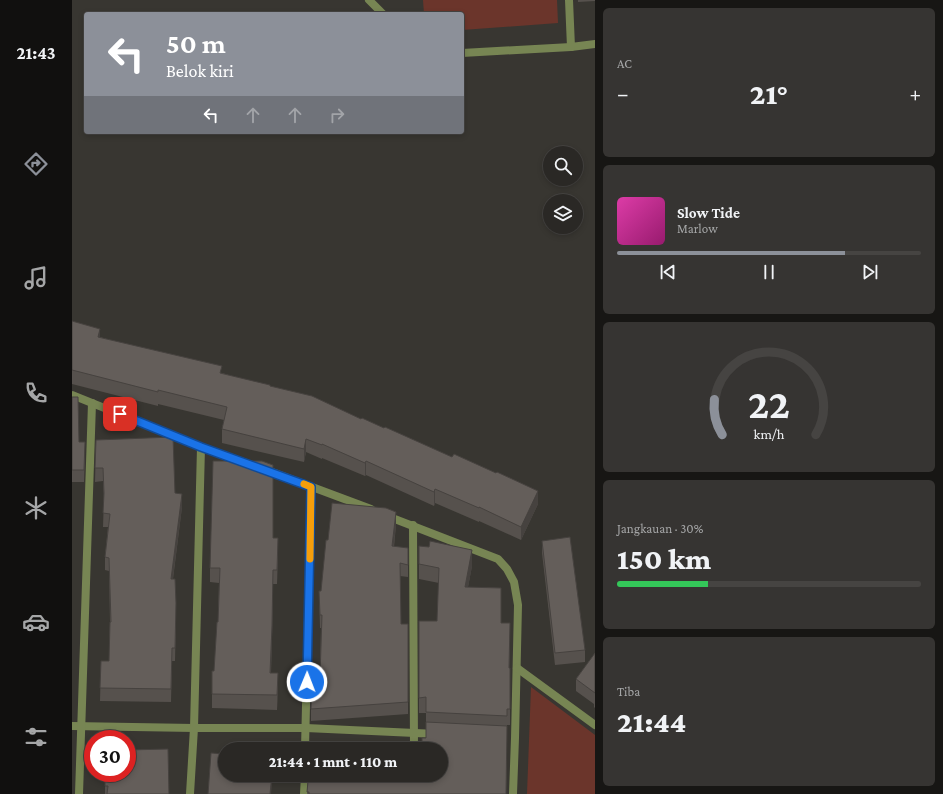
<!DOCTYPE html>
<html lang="id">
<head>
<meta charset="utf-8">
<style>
  body { margin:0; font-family:"Crimson Pro",serif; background:#363432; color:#f1f3f6; height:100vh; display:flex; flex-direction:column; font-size:15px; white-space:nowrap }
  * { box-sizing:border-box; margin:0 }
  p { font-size:13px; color:#a5a6a7 }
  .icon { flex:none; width:22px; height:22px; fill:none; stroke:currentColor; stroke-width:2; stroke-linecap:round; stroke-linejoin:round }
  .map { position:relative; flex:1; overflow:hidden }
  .sheet { display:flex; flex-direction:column; gap:8px; padding:8px; background:#171614; width:348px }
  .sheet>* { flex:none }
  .guide { position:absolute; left:12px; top:12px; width:380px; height:122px; border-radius:4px; box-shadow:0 2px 6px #0003,0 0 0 1px #464442; background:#8c9099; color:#fff; overflow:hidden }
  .controls { position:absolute; left:471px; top:146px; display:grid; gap:8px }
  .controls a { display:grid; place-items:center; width:40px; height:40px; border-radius:50%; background:#2a2825; box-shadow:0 2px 6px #0003,0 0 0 1px #464442; font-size:20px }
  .speed { position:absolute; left:12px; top:730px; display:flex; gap:8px; font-size:20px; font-weight:700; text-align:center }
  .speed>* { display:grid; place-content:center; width:52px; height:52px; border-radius:50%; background:#2a2825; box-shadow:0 2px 6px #0003,0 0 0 1px #464442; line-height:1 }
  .speed .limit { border:6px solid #d22; background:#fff; color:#111 }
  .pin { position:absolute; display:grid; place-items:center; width:34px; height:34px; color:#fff; margin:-17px; border-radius:8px; box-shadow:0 2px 6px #0006 }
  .me { position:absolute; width:44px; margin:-22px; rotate:1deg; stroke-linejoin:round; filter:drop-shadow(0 0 3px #0008) }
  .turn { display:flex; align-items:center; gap:14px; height:84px; padding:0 16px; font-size:18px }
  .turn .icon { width:52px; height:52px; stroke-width:2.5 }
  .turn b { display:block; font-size:28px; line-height:34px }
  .lanes { display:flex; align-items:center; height:38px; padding:0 16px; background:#0003; justify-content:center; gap:20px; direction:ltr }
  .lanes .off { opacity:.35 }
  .big { font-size:30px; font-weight:800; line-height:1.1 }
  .sheet .tile { flex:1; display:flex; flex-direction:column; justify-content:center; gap:6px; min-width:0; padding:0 14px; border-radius:6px; background:#363432 }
  .sheet .dial { align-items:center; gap:0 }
  .dial svg { height:104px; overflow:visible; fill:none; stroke:#464442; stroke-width:7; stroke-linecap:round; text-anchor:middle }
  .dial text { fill:#f1f3f6; stroke:none }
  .song { display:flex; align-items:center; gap:12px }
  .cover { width:48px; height:48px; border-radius:6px; background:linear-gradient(135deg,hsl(320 70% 55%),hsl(320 70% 35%)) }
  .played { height:4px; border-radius:2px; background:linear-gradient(90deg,#8c9099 75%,#464442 75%) }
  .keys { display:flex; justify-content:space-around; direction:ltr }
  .heat { display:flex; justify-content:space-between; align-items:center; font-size:22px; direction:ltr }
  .charge { height:6px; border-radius:3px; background:linear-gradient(90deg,#34c759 30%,#464442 0) }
  .trip { position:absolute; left:146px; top:742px; width:230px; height:40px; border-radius:20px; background:#2a2825; box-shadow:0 2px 6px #0003,0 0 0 1px #464442; font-weight:800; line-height:40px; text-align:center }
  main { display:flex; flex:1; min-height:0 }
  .tab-bar { display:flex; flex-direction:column; width:72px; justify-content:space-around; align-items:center; background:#11100f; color:#a5a6a7 }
  .tab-bar .icon { width:28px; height:28px }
  .tab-bar .on { color:#8c9099 }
  .tab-bar b { font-size:18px; color:#f1f3f6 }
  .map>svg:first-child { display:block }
  .green { fill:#6b352b }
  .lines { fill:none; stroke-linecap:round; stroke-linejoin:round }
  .street { stroke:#778553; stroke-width:8 }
  .wall { fill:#56514d }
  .shaded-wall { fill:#46423f }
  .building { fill:#645e5a; stroke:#46423f }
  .route-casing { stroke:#114b97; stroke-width:10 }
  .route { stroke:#1a73e8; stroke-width:7 }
  .slow { stroke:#f59e0b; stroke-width:7 }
</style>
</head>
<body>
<main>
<nav class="tab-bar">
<b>21:43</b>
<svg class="icon on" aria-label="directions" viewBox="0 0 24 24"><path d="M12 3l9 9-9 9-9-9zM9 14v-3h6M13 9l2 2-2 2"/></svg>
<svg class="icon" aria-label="music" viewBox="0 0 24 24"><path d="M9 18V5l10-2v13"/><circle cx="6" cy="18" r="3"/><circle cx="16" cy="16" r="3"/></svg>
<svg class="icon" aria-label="phone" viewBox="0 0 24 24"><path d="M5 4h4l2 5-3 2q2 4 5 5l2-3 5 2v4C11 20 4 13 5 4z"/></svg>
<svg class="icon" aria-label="climate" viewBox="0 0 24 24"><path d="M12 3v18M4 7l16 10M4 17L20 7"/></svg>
<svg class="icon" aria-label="car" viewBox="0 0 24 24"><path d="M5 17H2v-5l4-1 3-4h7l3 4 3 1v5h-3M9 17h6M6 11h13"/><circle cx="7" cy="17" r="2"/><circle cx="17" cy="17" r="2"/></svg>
<svg class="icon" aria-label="filters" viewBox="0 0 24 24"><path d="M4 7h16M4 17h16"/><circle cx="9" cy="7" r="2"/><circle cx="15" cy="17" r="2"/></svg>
</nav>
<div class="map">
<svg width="523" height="794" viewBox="0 0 523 794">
  <rect width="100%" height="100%" fill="#383631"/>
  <g class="green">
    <polygon points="351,0 485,0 486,23 390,30 390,14 352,14"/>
    <polygon points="459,687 523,735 523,794 455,794"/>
  </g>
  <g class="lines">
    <g class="street">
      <polyline points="297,0 311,14"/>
      <polyline points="497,0 499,47 523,44"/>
      <polyline points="390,53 499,47"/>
      <polyline points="0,395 129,447 177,464"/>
      <polyline points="192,469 299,509"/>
      <polyline points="315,516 426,559 435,569 442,582 446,605 443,738 441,794"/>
      <polyline points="341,525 342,749"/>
      <polyline points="445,668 523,725"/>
      <polyline points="0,726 122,728 234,728 365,734"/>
      <polyline points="233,749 239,487"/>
      <polyline points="7,794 20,403"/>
      <polyline points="118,794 122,728 129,447"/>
      <polyline points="232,794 233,775"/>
      <polyline points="342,794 342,775"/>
    </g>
  </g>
  <g class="wall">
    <polygon points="506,0 523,0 523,1 506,2"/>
    <polygon points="0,321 28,337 150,373 198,387 466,504 449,540 407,521 407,522 363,503 362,506 294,475 293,476 250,458 250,459 234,452 232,462 150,443 150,429 152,420 86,404 86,406 0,384"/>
    <polygon points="0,397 7,442 13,454 12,482 0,482"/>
    <polygon points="24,440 103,493 110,507 101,579 104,617 103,661 100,661 99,702 28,701 29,661 37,661 38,622 37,571 33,570 33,557 36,527 31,527 32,498 31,481 23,482"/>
    <polygon points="324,525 322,547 336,548 336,577 328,576 329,624 336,624 336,714 239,721 239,709 248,677 249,628 248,628 247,591 249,591"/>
    <polygon points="201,538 206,553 205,584 201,584 200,640 199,673 206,687 205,710 140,708 140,671 142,671 146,622 147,583 138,582 138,568"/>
    <polygon points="470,541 513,650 513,662 483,665 470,553"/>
    <polygon points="347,546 400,566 396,587 429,588 429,623 438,639 437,668 438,668 438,725 435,725 434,794 235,794 236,781 337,780 340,782 344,782 347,780 347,775 369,775 354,738 354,713 347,713 347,621 365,621 367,583 347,579"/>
    <polygon points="523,653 523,708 522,707 522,704 504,691 504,679"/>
    <polygon points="33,773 97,794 33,794"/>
  </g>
  <g class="shaded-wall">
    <polygon points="28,329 28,342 26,337"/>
    <polygon points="234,439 234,452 232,462 232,449"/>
    <polygon points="294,461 294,475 293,476 293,463"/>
    <polygon points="363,489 363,503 362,506 362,492"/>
    <polygon points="466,491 466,504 449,540 449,527"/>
    <polygon points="110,494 110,507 99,593 99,579"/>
    <polygon points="324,512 324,525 320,559 320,546"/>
    <polygon points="206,538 206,553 205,584 205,570"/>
    <polygon points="400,550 400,566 393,603 393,587"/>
    <polygon points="201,570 200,640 198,687 198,673"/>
    <polygon points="438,623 438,639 437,683 437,668"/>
    <polygon points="206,673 206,687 205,710 205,695"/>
    <polygon points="200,775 201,775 199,794 198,794"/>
  </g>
  <g class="building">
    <polygon points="0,321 28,329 26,337 150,366 148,373 198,385 198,386 240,396 289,419 290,418 312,428 313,427 380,457 382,454 424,473 425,472 466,491 449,527 407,507 407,508 363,489 362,492 294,461 293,463 250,444 250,445 234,439 232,449 150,429 155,407 86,390 86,392 0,370"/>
    <polygon points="0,397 6,397 7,442 13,442 12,470 0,470"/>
    <polygon points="101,437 103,493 110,494 99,579 103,579 104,603 103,648 100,648 99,689 28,688 29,661 37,661 38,622 39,622 37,558 33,557 38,514 31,513 32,493 31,468 23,468 24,440"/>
    <polygon points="141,461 190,461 201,465 201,538 206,538 205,570 201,570 200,626 198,673 206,673 205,695 140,694 140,671 142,671 145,622 146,622 148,568 138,568"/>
    <polygon points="260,503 314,508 324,512 320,546 336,548 336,565 328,563 329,624 336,624 336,702 239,709 240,678 248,677 250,615 248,615 247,591 249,591 254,540 256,540"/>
    <polygon points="498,537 513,650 483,653 470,541"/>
    <polygon points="358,541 400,550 393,587 429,588 429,623 438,623 437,668 438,668 438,709 435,709 435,716 354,712 354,697 347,698 347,621 365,621 367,568 347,564 347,546 357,547"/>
    <polygon points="523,653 523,693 504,679"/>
    <polygon points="354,722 435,726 434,794 237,794 237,792 235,792 236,781 238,775 337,775 337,780 340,782 344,782 347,780 347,775 369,775 369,749 350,749 350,738 354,738"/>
    <polygon points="96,749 97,794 35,794 36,786 33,786 33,773 55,773 55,750"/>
    <polygon points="139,753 153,754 153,775 200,775 198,794 136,794"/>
  </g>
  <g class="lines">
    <g class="route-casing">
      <polyline id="route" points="48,414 129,447 239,487 235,682"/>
    </g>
    <use href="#route" class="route"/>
    <polyline class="slow" points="232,484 239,487 238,559"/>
  </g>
</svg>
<div class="controls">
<a><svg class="icon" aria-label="search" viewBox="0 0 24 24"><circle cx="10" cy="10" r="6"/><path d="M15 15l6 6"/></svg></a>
<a><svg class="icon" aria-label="layers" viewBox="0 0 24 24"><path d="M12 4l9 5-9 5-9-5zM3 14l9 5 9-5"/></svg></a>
</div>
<div class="speed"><div class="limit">30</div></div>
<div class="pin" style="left:48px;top:414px;background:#d93025"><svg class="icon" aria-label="arrive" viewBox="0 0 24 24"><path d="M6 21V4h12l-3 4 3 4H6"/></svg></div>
<svg class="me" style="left:235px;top:682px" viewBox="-20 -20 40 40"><circle r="17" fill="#1a73e8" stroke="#fff" stroke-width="3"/><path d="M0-11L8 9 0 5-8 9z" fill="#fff"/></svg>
<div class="trip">21:44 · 1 mnt · 110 m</div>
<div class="guide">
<div class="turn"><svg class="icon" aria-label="left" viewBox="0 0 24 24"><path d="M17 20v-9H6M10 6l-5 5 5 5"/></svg><div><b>50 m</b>Belok kiri</div></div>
<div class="lanes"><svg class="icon" aria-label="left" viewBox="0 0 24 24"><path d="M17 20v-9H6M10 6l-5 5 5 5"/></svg><svg class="icon off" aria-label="ahead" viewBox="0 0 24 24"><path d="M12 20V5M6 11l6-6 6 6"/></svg><svg class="icon off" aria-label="ahead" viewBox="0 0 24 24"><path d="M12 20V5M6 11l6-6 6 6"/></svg><svg class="icon off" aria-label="right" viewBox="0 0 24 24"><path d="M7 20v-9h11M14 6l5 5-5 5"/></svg></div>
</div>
</div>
<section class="sheet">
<div class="tile"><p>AC</p>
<div class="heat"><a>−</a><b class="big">21°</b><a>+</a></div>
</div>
<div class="tile">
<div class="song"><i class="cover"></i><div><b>Slow Tide</b><p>Marlow</p></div></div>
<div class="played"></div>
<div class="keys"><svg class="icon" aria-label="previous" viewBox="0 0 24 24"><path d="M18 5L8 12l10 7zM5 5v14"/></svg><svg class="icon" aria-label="pause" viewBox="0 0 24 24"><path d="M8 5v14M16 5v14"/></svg><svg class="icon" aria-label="next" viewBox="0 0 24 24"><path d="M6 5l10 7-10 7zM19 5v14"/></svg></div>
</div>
<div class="tile dial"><svg viewBox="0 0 100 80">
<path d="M14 69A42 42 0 1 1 86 69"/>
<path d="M14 69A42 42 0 0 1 8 42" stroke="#8c9099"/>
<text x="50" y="56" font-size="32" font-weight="700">22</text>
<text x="50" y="72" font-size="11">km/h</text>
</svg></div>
<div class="tile"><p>Jangkauan · 30%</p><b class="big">150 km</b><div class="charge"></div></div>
<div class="tile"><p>Tiba</p><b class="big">21:44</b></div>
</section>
</main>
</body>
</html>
